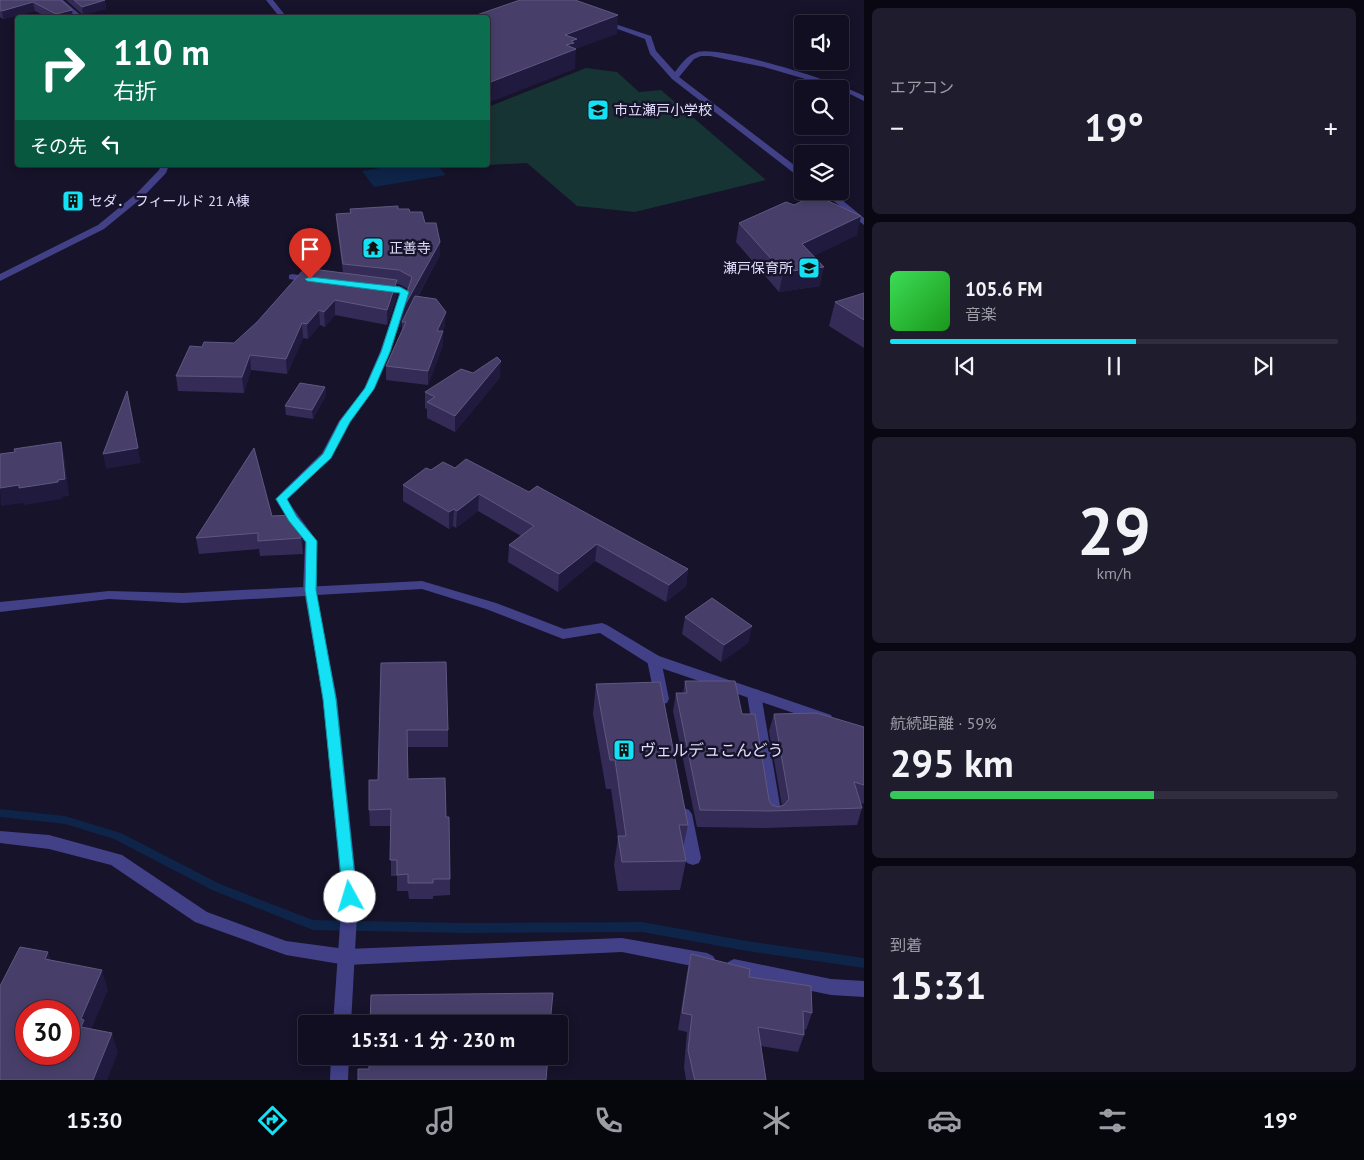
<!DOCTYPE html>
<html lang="ja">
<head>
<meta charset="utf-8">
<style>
  body { margin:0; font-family:"PT Sans","Noto Sans JP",sans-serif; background:#1e1c2d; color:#f1f3f6; height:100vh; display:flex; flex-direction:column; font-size:19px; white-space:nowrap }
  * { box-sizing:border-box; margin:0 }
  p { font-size:16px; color:#9c9ca5 }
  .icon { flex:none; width:28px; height:28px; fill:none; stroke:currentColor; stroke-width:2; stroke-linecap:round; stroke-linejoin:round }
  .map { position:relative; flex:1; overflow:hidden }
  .panel { display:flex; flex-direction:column; gap:8px; padding:8px; background:#090812; width:500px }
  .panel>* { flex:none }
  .top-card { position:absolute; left:15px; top:15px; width:475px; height:152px; border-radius:5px; box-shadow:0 2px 12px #0003,0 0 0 1px #302e3e; background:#0b6e4f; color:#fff; overflow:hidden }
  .controls { position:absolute; left:794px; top:15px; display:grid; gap:10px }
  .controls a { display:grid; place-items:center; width:55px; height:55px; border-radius:5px; background:#100e20; box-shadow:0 2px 12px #0003,0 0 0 1px #302e3e; font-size:25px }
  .speed { position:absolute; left:15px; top:1000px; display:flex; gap:10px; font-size:25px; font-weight:700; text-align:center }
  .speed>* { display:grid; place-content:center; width:65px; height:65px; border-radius:50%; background:#100e20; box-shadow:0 2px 12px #0003,0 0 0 1px #302e3e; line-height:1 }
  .speed .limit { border:8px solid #d22; background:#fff; color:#111 }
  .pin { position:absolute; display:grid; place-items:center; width:42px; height:42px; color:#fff; margin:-51px -21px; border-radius:50% 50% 50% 0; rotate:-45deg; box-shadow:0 0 5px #0007 }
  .pin .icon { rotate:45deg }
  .me { position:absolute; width:55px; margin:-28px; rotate:354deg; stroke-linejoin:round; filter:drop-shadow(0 0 4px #0008) }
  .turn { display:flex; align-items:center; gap:18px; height:105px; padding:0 15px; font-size:22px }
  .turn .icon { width:65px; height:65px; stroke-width:2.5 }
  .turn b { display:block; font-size:35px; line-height:42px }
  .then { display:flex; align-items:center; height:48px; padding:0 15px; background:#0003; gap:10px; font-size:19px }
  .big { font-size:38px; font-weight:700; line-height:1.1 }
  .panel .widget { flex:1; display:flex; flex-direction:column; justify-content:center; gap:8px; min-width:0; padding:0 18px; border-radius:8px; background:#1e1c2d }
  .panel .dial { align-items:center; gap:0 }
  .dial b { font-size:65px; line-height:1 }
  .song { display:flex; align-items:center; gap:15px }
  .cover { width:60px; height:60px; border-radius:8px; background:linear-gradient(135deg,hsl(130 70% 55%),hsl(120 70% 35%)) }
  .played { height:5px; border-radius:2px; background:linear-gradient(90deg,#14e1f3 55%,#302e3e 55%) }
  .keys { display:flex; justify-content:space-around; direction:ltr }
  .heat { display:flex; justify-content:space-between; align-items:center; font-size:28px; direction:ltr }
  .charge { height:8px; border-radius:4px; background:linear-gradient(90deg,#34c759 59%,#302e3e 0) }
  .trip { position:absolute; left:298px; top:1015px; width:270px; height:50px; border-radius:5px; background:#100e20; box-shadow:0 2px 12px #0003,0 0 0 1px #302e3e; font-weight:700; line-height:50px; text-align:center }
  .tab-bar { display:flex; height:80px; justify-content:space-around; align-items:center; background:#06060d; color:#9c9ca5 }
  .tab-bar .icon { width:35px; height:35px }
  .tab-bar .on { color:#14e1f3 }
  .tab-bar b { font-size:22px; color:#f1f3f6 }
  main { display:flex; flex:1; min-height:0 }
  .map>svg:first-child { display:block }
  .green { fill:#163433 }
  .water { fill:#0e2448 }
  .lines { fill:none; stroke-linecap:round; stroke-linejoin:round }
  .stream { fill:#0e2448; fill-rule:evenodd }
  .service { fill:#424087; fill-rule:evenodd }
  .minor { fill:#424087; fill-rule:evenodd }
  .wall { fill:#342c57 }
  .shaded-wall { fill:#201a3e }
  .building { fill:#473f69; stroke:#5f5880; fill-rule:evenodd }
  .route { fill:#14e1f3; stroke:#0d929e }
  .labels { text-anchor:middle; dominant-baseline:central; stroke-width:5; stroke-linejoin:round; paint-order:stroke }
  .far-poi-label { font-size:14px; fill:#e1defd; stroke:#16132a; text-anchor:start }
  .poi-label { font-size:16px; fill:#e1defd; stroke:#16132a; text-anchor:start }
</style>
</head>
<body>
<main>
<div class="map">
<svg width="864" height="1080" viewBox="0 0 864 1080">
  <rect width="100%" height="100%" fill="#16132a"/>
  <polygon class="green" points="586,68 617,72 639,92 661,90 766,180 635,212 577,206 527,163 488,165 488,107"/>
  <polygon class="water" points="398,165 437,165 446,175 374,187 362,171"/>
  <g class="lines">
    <polygon class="stream" points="0,809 65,816 121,833 220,884 313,920 464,923 642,922 747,941 864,958 864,968 747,951 642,932 464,933 313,930 212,890 114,839 65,824 0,817"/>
    <g class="service">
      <polygon points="292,274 312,277 317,280 312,283 289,279 289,275"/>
      <polygon points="381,284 402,287 410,292 390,352 374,389 350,422 331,457 287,500 317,541 317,590 315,593 305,593 303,590 305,542 275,499 322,453 339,421 364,389 380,352 400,293 378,289 378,285"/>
      <polygon points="654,655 659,656 661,660 669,699 667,703 662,704 657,703 655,699 647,660 649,656"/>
      <polygon points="754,689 759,690 761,694 782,817 779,821 774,823 769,821 766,817 747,694 749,690"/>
      <polygon points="684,808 689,810 692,814 701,858 699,863 693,865 687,863 685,858 676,814 679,810"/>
      <polygon points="0,831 49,835 122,855 207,912 286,941 346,949 622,938 707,953 713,956 716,961 713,966 707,969 622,952 346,965 286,955 195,922 111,865 49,849 0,843"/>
      <polygon points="734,959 831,979 864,981 864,997 831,995 734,975 728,972 725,967 728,962"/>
    </g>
    <g class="minor">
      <polygon points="56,0 63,0 84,18 76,18"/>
      <polygon points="266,0 273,0 285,15 285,18 278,18 278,15"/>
      <path d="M603 20 651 36 656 51 675 72C681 64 687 55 698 52 724 46 838 82 864 96V101L840 89 764 67 710 56H701L694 59 679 77 802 171V177H799L672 79 650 54 645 39 601 23V21Z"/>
      <polygon points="161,165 169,165 166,173 143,197 104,229 0,281 0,274 98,225 137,193 159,170"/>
      <polygon points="821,191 831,191 864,218 864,225"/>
      <polygon points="422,581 496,603 564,629 602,623 607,625 659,656 831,715 833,719 831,723 826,724 649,664 600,633 563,639 486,609 422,589 317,595 337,699 358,897 351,1024 333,1024 342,897 323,699 305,596 183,603 109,599 0,612 0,602 109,591 183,593"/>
      <polygon points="331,1056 349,1056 348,1080 330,1080"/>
    </g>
  </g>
  <g class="wall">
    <polygon points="0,0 61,0 73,18 48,18 35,11 3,19 0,17"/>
    <polygon points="66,0 104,0 106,9 83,15"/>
    <polygon points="350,209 398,209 410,212 425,223 440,255 418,296 445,325 443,332 443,345 428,385 386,380 386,366 402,330 402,324 400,328 400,314 408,289 399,284 397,284 397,295 387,325 335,315 325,327 320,325 308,339 303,338 287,374 251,370 244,393 178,391 176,376 202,347 234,343 343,273 337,227 336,214 350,213"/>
    <polygon points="739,223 857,235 813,256 820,286 779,292 736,242"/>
    <polygon points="864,293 864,348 829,326 835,302"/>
    <polygon points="473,373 500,377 455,432 427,418 427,409 425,408 425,392"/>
    <polygon points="325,387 326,395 313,419 286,415 285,406"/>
    <polygon points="455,468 529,492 688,569 686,586 666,602 595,561 558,592 508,562 509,545 521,536 478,511 456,528 453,526 449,529 403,501 403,485 431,470"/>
    <polygon points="272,516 302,527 303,543 303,554 260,556 259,549 199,554 196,538"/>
    <polygon points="685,617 752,626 748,643 721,662 682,634"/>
    <polygon points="381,663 448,730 448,747 407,747 408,779 446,817 450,879 450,895 433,896 433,899 409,899 408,891 397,891 397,876 391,876 391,826 370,826 369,810 378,780"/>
    <polygon points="685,681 742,714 769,800 772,805 778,807 782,806 769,731 774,714 864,727 864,804 861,803 862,808 857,825 764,828 697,827 673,711 676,693 683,693"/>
    <polygon points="596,684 688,825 683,848 686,861 680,890 618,891 614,865 618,838 611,789 606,789 593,714"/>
    <polygon points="691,954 749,977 812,1013 806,1030 804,1029 804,1035 798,1052 761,1046 766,1080 686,1080 684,1067 687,1032 678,1030 687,972"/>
  </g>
  <g class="shaded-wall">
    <polygon points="105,0 106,9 83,15 82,7"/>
    <polygon points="33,2 35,11 3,19 2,11"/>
    <polygon points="72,10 73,18 56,18 56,14"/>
    <polygon points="618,15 617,34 576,49 575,69 488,103 488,83 565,35"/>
    <polygon points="861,216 857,235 798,263 802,244"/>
    <polygon points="440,242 440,255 403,322 402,322 402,324 400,328 400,314"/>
    <polygon points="824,267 820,286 779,292 783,272"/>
    <polygon points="397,280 397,295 387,325 387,310"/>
    <polygon points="335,300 335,315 325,327 324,312"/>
    <polygon points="319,310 320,325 308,339 307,324"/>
    <polygon points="446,312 445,325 443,332 443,345 428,385 428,371 437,331"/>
    <polygon points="302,323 303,338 287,374 286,359"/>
    <polygon points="250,355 251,370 244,393 242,377"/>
    <polygon points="501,361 500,377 455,432 455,416"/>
    <polygon points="325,387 326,395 313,419 312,410"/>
    <polygon points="61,442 65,459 69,496 62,497 62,499 24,505 23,503 1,506 0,488"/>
    <polygon points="138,448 141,463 106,469 103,454"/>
    <polygon points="479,494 478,511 456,528 457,511"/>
    <polygon points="454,509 453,526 449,529 449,512"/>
    <polygon points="302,527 303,543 303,554 301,538"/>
    <polygon points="597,544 595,561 558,592 559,574"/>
    <polygon points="688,569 686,586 666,602 669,585"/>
    <polygon points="752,626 748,643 721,662 724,645"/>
    <polygon points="48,952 55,972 45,959"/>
    <polygon points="102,970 108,990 89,1035 81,1027 81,1019"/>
    <polygon points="112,1033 118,1053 107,1080 93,1080"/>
  </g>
  <g class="building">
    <polygon points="0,0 61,0 72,10 56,14 33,2 2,11 0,10"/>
    <polygon points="74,0 105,0 82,7"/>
    <polygon points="520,0 575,0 618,15 565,35 577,39 571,41 574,43 566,45 576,49 488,83 488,18 468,18"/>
    <polygon points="815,195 861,216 802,244 824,267 783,272 739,223 786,202 794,205"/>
    <polygon points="398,206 398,209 409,209 410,212 422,212 425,223 436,223 440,242 400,314 412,277 399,270 343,264 336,214 351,213 350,209"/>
    <polygon points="305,268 397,280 387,310 335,300 324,312 319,310 307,324 302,323 286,359 250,355 242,377 176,376 190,346 202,347 204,342 234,343 257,322"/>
    <polygon points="864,293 864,320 835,302"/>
    <polygon points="415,296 436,299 446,312 437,331 443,331 428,371 386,366 406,322 402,322"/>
    <polygon points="497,357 501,361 455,416 427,402 435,397 425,392 461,369 473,373"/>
    <polygon points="300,383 325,387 312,410 285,406"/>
    <polygon points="127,391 138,448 103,454"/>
    <polygon points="61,442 65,479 58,480 58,482 19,488 19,485 0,488 0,454 15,452 14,449"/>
    <polygon points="254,448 272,516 294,515 302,527 301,538 258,541 258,533 196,538"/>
    <polygon points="466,459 529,492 537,486 688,569 669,585 597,544 559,574 509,545 534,526 479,494 457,511 454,509 449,512 403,485 426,468 431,470 443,462 455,468"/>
    <polygon points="712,598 752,626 724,645 685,617"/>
    <polygon points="446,662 448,730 407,730 408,779 445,778 446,817 449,817 450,879 433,879 433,883 408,883 408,874 397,875 397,860 390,860 391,809 369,810 369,780 378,780 381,663"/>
    <polygon points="685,681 735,681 742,714 755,714 769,800 772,805 778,807 784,805 789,799 774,714 817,713 864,727 864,785 854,782 862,808 769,811 700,810 676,693 687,693"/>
    <polygon points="660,682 688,825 679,825 686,861 622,862 618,836 626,836 615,760 610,760 596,684"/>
    <path d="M20 947 48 952 45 959 102 970 81 1019 84 1020 81 1027 112 1033 93 1080H0V986ZM26 1011H69V1054H26Z"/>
    <polygon points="691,954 750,969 749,977 811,986 812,1013 803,1011 804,1035 758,1027 766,1080 695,1080 694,1077 688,1050 692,1015 682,1013"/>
    <polygon points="553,993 550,1024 370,1024 371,995"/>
    <polygon points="369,1056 548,1056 546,1080 358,1080 358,1069 369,1069"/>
  </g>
  <polygon class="route" points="310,277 400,287 409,292 390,352 374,389 350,422 331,458 287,499 297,517 317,541 316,590 336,699 357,897 355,901 350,903 345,901 343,897 323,699 305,590 306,542 289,521 276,499 323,454 340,421 365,388 381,352 400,293 307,281 305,279"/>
  <defs>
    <g id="school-square" transform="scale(1.125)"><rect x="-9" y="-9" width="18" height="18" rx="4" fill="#14e1f3" stroke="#16132a"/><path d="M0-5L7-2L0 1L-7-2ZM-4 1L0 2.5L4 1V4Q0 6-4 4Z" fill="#111"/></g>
    <g id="building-square" transform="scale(1.125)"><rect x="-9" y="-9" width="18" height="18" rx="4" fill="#14e1f3" stroke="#16132a"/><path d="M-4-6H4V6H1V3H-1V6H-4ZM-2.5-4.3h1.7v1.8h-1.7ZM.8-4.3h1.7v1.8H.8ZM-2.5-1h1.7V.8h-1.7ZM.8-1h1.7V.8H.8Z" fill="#111"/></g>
    <g id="temple-square" transform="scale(1.125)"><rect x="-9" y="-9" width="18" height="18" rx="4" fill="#14e1f3" stroke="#16132a"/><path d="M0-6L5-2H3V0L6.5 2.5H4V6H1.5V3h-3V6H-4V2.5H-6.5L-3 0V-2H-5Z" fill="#111"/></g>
  </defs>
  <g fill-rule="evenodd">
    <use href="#school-square" x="598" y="110"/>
    <use href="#building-square" x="73" y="201"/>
    <use href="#temple-square" x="373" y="248"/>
    <use href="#school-square" x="809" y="268"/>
    <use href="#building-square" x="624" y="750"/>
  </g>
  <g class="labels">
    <g class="far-poi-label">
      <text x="614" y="110">市立瀬戸小学校</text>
      <text x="89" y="201">セダ． フィールド 21 A棟</text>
      <text x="389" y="248">正善寺</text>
      <text x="793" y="268" text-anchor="end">瀬戸保育所</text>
    </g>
    <g class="poi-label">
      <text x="640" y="750">ヴェルデュこんどう</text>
    </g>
  </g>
</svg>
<div class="controls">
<a><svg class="icon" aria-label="sound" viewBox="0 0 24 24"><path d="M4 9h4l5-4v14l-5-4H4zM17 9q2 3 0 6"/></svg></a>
<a><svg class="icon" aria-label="search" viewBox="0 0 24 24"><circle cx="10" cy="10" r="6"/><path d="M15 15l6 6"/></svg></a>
<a><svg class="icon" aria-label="layers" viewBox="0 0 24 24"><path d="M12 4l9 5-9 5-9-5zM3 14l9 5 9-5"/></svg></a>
</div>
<div class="speed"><div class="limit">30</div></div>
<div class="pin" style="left:310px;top:279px;background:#d93025"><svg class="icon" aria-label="arrive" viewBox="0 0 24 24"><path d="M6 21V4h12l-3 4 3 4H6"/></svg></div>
<svg class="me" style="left:350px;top:897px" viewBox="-20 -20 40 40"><circle r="19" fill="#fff"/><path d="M0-13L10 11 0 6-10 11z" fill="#14e1f3"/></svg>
<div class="trip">15:31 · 1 分 · 230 m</div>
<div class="top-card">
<div class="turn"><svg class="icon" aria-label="right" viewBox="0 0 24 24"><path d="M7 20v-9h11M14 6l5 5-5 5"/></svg><div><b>110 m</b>右折</div></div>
<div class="then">その先<svg class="icon" aria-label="left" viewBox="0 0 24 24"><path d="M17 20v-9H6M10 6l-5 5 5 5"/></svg></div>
</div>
</div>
<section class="panel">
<div class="widget"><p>エアコン</p>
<div class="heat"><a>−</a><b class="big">19°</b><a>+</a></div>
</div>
<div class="widget">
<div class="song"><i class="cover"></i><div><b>105.6 FM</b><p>音楽</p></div></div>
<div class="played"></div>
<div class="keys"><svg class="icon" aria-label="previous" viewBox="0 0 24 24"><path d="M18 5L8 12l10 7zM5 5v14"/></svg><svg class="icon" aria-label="pause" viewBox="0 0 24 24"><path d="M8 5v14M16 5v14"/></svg><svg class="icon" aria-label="next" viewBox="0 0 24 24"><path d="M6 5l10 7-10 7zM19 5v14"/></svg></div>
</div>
<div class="widget dial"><b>29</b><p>km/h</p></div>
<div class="widget"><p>航続距離 · 59%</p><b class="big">295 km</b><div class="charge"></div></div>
<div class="widget"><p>到着</p><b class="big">15:31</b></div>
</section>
</main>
<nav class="tab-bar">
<b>15:30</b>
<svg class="icon on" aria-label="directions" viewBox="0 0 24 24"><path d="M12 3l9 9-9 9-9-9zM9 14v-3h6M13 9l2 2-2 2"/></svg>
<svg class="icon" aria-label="music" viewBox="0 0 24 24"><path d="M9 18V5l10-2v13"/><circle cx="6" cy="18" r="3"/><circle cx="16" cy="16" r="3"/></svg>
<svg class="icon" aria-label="phone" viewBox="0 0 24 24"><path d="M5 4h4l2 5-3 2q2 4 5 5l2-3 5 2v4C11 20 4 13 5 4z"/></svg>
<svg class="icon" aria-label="climate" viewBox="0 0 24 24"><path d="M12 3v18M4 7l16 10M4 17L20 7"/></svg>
<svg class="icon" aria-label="car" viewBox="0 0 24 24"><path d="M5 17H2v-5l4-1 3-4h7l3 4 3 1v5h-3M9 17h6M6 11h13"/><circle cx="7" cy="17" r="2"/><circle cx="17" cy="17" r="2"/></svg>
<svg class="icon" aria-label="filters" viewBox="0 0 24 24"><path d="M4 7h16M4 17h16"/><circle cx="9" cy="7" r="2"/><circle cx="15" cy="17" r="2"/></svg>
<b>19°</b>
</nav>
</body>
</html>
